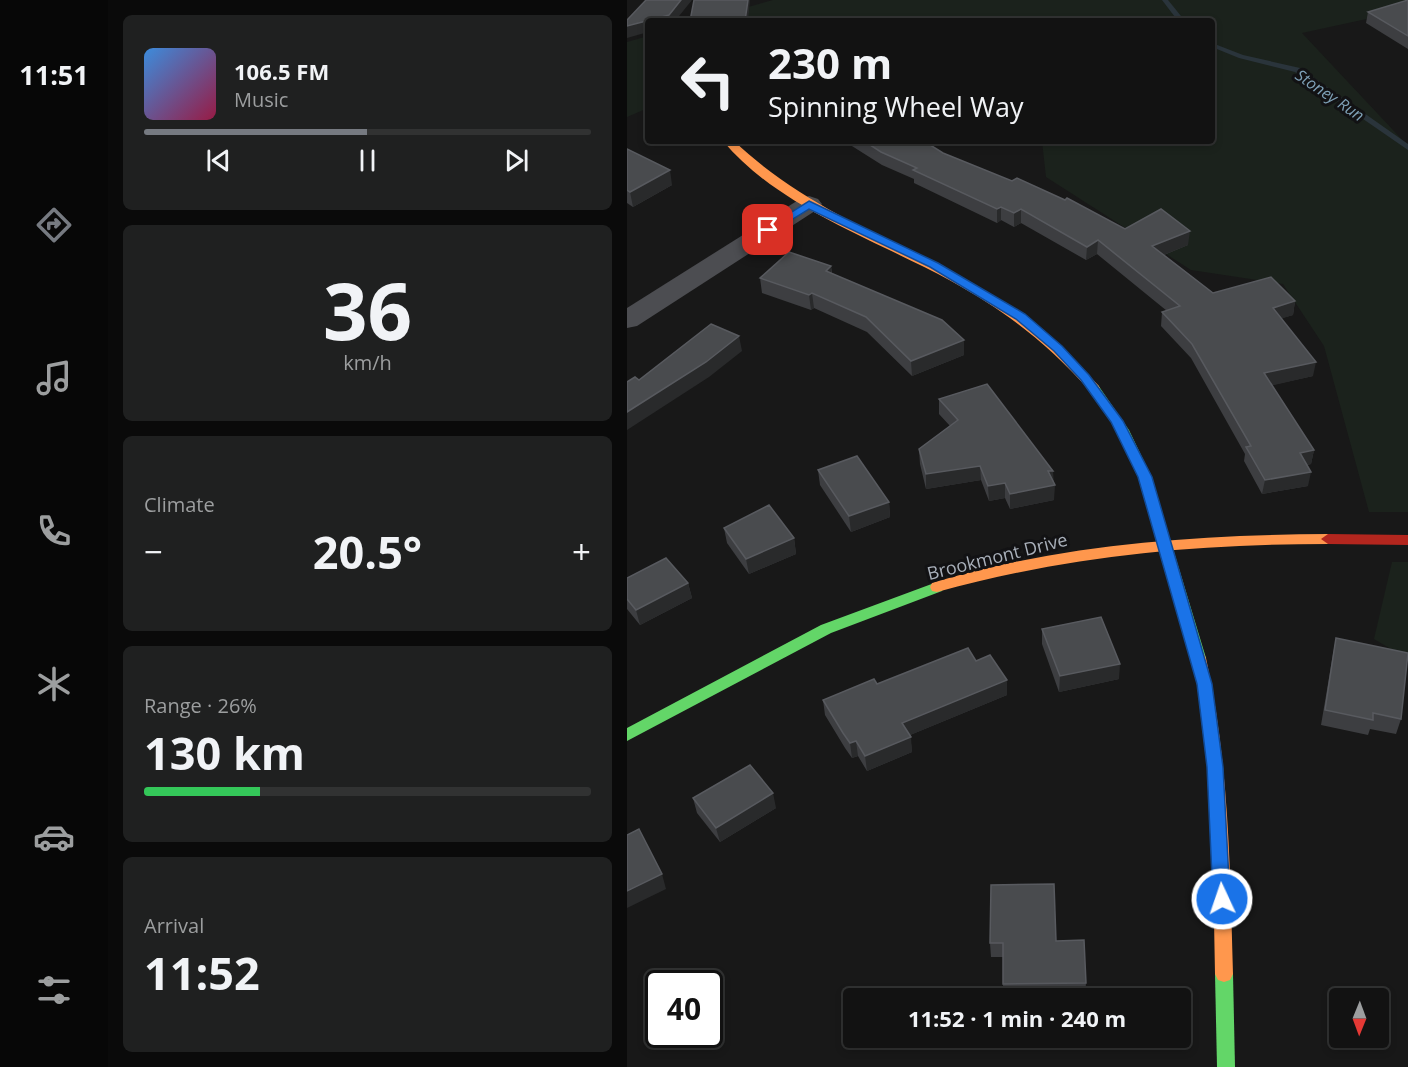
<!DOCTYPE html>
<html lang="en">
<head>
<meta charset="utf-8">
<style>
  body { margin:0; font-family:"Open Sans",sans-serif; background:#1f2020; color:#f1f3f6; height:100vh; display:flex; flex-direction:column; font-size:22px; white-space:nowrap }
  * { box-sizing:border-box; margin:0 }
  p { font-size:20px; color:#9c9e9f }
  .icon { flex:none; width:33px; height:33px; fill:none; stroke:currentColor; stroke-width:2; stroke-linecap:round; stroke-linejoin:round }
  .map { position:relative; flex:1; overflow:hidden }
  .drawer { display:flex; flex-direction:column; gap:15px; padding:15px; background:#0a0a0a; width:519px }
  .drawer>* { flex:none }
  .hud { position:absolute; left:18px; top:18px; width:570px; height:126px; border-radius:6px; box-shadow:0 3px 9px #0003,0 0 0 2px #313232; background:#121212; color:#f1f3f6; overflow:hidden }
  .needle { width:39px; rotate:181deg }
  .fabs { position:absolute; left:702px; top:988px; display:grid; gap:12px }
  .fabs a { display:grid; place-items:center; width:60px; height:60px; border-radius:6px; background:#121212; box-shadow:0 3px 9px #0003,0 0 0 2px #313232; font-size:30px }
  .speed { position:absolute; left:18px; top:970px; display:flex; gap:12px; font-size:30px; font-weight:700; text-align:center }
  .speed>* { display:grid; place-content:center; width:78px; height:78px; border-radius:50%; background:#121212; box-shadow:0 3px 9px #0003,0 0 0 2px #313232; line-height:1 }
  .speed .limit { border:3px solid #111; border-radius:9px; background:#fff; color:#111 }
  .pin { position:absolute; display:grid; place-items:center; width:51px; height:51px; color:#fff; margin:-26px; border-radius:12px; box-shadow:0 3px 9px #0006 }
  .me { position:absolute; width:66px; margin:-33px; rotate:357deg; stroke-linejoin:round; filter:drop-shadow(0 0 4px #0008) }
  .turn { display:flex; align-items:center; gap:21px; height:126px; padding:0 24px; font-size:27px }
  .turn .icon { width:78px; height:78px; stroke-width:2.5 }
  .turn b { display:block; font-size:42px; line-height:51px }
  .big { font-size:45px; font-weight:700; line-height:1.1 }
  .drawer .widget { flex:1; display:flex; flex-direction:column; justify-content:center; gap:9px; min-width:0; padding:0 21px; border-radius:9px; background:#1f2020 }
  .drawer .dial { align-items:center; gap:0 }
  .dial b { font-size:78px; line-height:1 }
  .song { display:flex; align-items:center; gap:18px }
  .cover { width:72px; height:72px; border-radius:9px; background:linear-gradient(135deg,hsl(210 70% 55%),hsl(340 70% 35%)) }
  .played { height:6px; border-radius:3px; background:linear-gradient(90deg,#767a81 50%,#313232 50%) }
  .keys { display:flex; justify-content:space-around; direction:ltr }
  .heat { display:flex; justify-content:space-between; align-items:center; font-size:33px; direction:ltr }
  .charge { height:9px; border-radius:4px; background:linear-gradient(90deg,#34c759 26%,#313232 0) }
  .trip { position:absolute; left:216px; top:988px; width:348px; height:60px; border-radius:6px; background:#121212; box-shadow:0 3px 9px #0003,0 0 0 2px #313232; font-weight:700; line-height:60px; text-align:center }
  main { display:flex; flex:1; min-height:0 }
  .tab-bar { display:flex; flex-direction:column; width:108px; justify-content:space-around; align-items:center; background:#070707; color:#9c9e9f }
  .tab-bar .icon { width:42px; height:42px }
  .tab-bar .active { color:#767a81 }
  .tab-bar b { font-size:27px; color:#f1f3f6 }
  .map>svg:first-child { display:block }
  .green { fill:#1b221c }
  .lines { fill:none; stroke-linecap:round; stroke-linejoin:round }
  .stream { fill:#2a343b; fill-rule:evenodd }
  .street { fill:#4c4d51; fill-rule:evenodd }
  .fast { fill:#63d668; fill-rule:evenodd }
  .slow { fill:#ff974d; fill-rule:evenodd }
  .jam { fill:#b3261e; fill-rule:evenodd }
  .wall { fill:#3d3e41 }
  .shaded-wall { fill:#292a2b }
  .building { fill:#494b4e; stroke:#585a5f; stroke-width:1.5 }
  .route { fill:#1a73e8; stroke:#114b97; stroke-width:1.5 }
  .labels { text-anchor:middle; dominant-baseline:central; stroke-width:6; stroke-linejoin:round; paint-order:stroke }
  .far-water-label { font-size:16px; font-style:italic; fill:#7ea0b6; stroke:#121214 }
  .street-label { font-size:18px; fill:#a8afb9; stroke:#121214 }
</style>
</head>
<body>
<main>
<nav class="tab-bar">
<b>11:51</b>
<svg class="icon active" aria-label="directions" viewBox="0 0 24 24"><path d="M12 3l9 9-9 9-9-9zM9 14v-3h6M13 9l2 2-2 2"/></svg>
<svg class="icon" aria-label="music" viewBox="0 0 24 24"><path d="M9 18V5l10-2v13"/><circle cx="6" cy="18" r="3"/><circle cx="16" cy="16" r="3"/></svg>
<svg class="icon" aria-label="phone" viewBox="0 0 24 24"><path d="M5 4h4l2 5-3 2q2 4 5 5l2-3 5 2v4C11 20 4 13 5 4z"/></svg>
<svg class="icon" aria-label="climate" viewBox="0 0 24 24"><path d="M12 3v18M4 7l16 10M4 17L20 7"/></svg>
<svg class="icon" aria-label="car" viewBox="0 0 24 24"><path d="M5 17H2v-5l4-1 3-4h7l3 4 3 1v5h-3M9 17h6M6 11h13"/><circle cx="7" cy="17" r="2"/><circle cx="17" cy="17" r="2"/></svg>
<svg class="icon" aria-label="filters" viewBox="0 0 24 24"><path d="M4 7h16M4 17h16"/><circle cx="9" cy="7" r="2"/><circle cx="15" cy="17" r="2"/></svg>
</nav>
<section class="drawer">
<div class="widget">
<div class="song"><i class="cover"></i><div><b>106.5 FM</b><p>Music</p></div></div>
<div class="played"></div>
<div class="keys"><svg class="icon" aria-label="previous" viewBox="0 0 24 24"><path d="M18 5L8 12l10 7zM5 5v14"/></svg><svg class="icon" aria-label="pause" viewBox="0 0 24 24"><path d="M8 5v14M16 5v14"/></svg><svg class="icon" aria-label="next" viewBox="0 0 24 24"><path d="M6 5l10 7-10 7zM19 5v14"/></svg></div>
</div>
<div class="widget dial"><b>36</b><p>km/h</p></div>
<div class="widget"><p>Climate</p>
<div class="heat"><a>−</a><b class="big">20.5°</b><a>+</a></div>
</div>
<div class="widget"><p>Range · 26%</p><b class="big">130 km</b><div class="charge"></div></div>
<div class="widget"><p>Arrival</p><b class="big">11:52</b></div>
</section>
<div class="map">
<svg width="781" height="1067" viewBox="0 0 781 1067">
  <rect width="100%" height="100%" fill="#181818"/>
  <g class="green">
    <polygon points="146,0 781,0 781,10 675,33 781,146 781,512 742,512 697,346 656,284 564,270 419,177 415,141 585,141 585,21 72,21"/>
    <polygon points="21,36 21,108 0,117 0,42"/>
    <polygon points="765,562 781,562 781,659 747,639"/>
  </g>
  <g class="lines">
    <g class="stream">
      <polygon points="535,0 541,0 558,21 551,21"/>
      <polygon points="585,43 616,55 673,68 781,144 781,150 668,72 612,58 585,47"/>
    </g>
    <polygon class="street" points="182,196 191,199 195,204 191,209 10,326 0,328 0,308 173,199"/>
    <g class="fast">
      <polygon points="467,384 471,385 502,430 524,476 579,658 577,662 567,662 565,658 512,476 490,431 461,388"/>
      <polygon points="310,582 315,583 317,587 315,591 204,633 0,741 0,728 194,625"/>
      <polygon points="597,966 603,968 606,974 608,1067 590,1067 588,974 591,968"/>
    </g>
    <g class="slow">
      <path d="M96 141H107C184 214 279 243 368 297 407 321 440 351 471 385L473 388 471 391H463C420 343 380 312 324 281 249 240 152 208 96 141Z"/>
      <path d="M701 534 708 539 701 544C565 544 442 556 310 592L305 591 303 587 305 583C434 544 567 535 701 534Z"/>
      <path d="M572 652 577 654 579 658C602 762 603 868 606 974L603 980 597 982 591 980 588 974C586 868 586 762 565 658L567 654Z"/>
    </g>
    <polygon class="jam" points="701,534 781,535 781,545 701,544 694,539"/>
  </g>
  <g class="wall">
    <polygon points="781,0 781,49 739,23 741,12"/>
    <polygon points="217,141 297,141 316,153 498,229 561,245 537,255 586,293 668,301 666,315 655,318 686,376 645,385 687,450 684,464 680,465 681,486 635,494 617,461 618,454 564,358 534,326 535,312 540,311 470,254 459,260 394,223 387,227 374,220 370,223 287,183 287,179 255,165"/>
    <polygon points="0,149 45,185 6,207 0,203"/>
    <polygon points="204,266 205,273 337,340 337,355 285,376 240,332 187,308 184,310 135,293 133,278"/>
    <polygon points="312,399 426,471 427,500 383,509 378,498 362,501 354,480 299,489 293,464 292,449 323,426 312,414"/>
    <polygon points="191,470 262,502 263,517 224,532 193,485"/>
    <polygon points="97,528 167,538 169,554 122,574 100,543"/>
    <polygon points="0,578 61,583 65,598 13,625 0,609"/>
    <polygon points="415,629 492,679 432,692 415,644"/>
    <polygon points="709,638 774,719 769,734 743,729 741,735 694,725 706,654"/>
    <polygon points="349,661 380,680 380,695 283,735 285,752 240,771 231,756 225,758 218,748 198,715 196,700 250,684"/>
    <polygon points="66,798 149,808 93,842 70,813"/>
    <polygon points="429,941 459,983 458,997 376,997 376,957 364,957 363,943"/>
  </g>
  <g class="shaded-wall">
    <polygon points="54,0 65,0 48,21 21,21 21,32 0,38 0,26"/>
    <polygon points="121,0 123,0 121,21 118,21"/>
    <polygon points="43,170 45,185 6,207 3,192"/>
    <polygon points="374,207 374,220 370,223 370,209"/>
    <polygon points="394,209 394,223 387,227 387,213"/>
    <polygon points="563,231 561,245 524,260 525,246"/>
    <polygon points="471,240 470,254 459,260 460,247"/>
    <polygon points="204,266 205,281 199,271"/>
    <polygon points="185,293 187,308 184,310 182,295"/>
    <polygon points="668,301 666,315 644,322 646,308"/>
    <polygon points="112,336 115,351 82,377 0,430 0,412"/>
    <polygon points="337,340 337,355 285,376 284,361"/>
    <polygon points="689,362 686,376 635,388 637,373"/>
    <polygon points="687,450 684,464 670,467 673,453"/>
    <polygon points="353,466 354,480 299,489 299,474"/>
    <polygon points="421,471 426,471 426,485"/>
    <polygon points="684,472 681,486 635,494 638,480"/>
    <polygon points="378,483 378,498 362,501 361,486"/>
    <polygon points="428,485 427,500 383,509 383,494"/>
    <polygon points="262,502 263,517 224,532 222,516"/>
    <polygon points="167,538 169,554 122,574 119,559"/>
    <polygon points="61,583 65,598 13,625 9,610"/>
    <polygon points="493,664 492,679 432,692 433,676"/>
    <polygon points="380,680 380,695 276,738 275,723"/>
    <polygon points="284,737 285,752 240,771 238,756"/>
    <polygon points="229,741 231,756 225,758 223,743"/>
    <polygon points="146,793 149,808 93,842 89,828"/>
    <polygon points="35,874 39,889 0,908 0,891"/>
  </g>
  <g class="building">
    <polygon points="19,0 54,0 42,15 0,26 0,20"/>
    <polygon points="67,0 121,0 118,21 63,21"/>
    <polygon points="781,0 781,36 741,12"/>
    <polygon points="237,141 297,141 316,153 385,181 390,178 438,200 440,198 498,229 534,209 563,231 525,246 586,293 644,277 668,301 646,308 689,362 637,373 687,450 673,453 684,472 638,480 619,447 624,446 565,344 535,312 553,306 471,240 460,247 394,209 387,213 374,207 370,209 286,170 290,168 254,152"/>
    <polygon points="0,149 43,170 3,192 0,190"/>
    <polygon points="162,252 204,266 199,271 315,320 337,340 284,361 239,317 185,293 182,295 133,278"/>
    <polygon points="84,324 112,336 79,362 0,412 0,382 8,377 12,380"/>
    <polygon points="360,384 426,471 421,471 428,485 383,494 378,483 361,486 353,466 299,474 292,449 331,420 312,399"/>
    <polygon points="230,456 262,502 222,516 191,470"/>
    <polygon points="142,505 167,538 119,559 97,528"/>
    <polygon points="39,558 61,583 9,610 0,599 0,578"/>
    <polygon points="474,617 493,664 433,676 415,629"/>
    <polygon points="709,638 781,653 774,719 746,713 746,720 698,710"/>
    <polygon points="341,648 349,661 363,655 380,680 275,723 284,737 238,756 229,741 223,743 216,733 196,700 247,679 250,684"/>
    <polygon points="123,765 146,793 89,828 66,798"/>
    <polygon points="12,829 35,874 0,891 0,835"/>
    <polygon points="427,884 429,941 457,940 459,983 376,984 376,943 363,943 364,885"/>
  </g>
  <polygon class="route" points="182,201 311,263 398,314 435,346 462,375 496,421 525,477 585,684 596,767 603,899 601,904 595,906 589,904 586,899 580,767 570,684 511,477 484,422 454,380 427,351 389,319 303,267 182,209 145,232 136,230"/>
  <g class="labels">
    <g class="far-water-label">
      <text transform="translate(703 95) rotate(34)">Stoney Run</text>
    </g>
    <g class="street-label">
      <text transform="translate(370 556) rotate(-14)">Brookmont Drive</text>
    </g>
  </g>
</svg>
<div class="fabs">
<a><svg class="needle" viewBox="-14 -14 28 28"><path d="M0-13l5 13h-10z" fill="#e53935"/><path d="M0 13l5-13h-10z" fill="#9c9e9f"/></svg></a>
</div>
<div class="speed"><div class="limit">40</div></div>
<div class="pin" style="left:141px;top:230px;background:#d93025"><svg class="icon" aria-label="arrive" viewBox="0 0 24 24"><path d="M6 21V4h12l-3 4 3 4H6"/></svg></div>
<svg class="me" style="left:595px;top:899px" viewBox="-20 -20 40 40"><circle r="17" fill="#1a73e8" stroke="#fff" stroke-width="3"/><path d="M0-11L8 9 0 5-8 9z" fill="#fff"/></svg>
<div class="trip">11:52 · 1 min · 240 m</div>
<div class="hud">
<div class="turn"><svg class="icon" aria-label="left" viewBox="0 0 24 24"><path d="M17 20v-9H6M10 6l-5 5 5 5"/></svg><div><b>230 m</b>Spinning Wheel Way</div></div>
</div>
</div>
</main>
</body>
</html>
